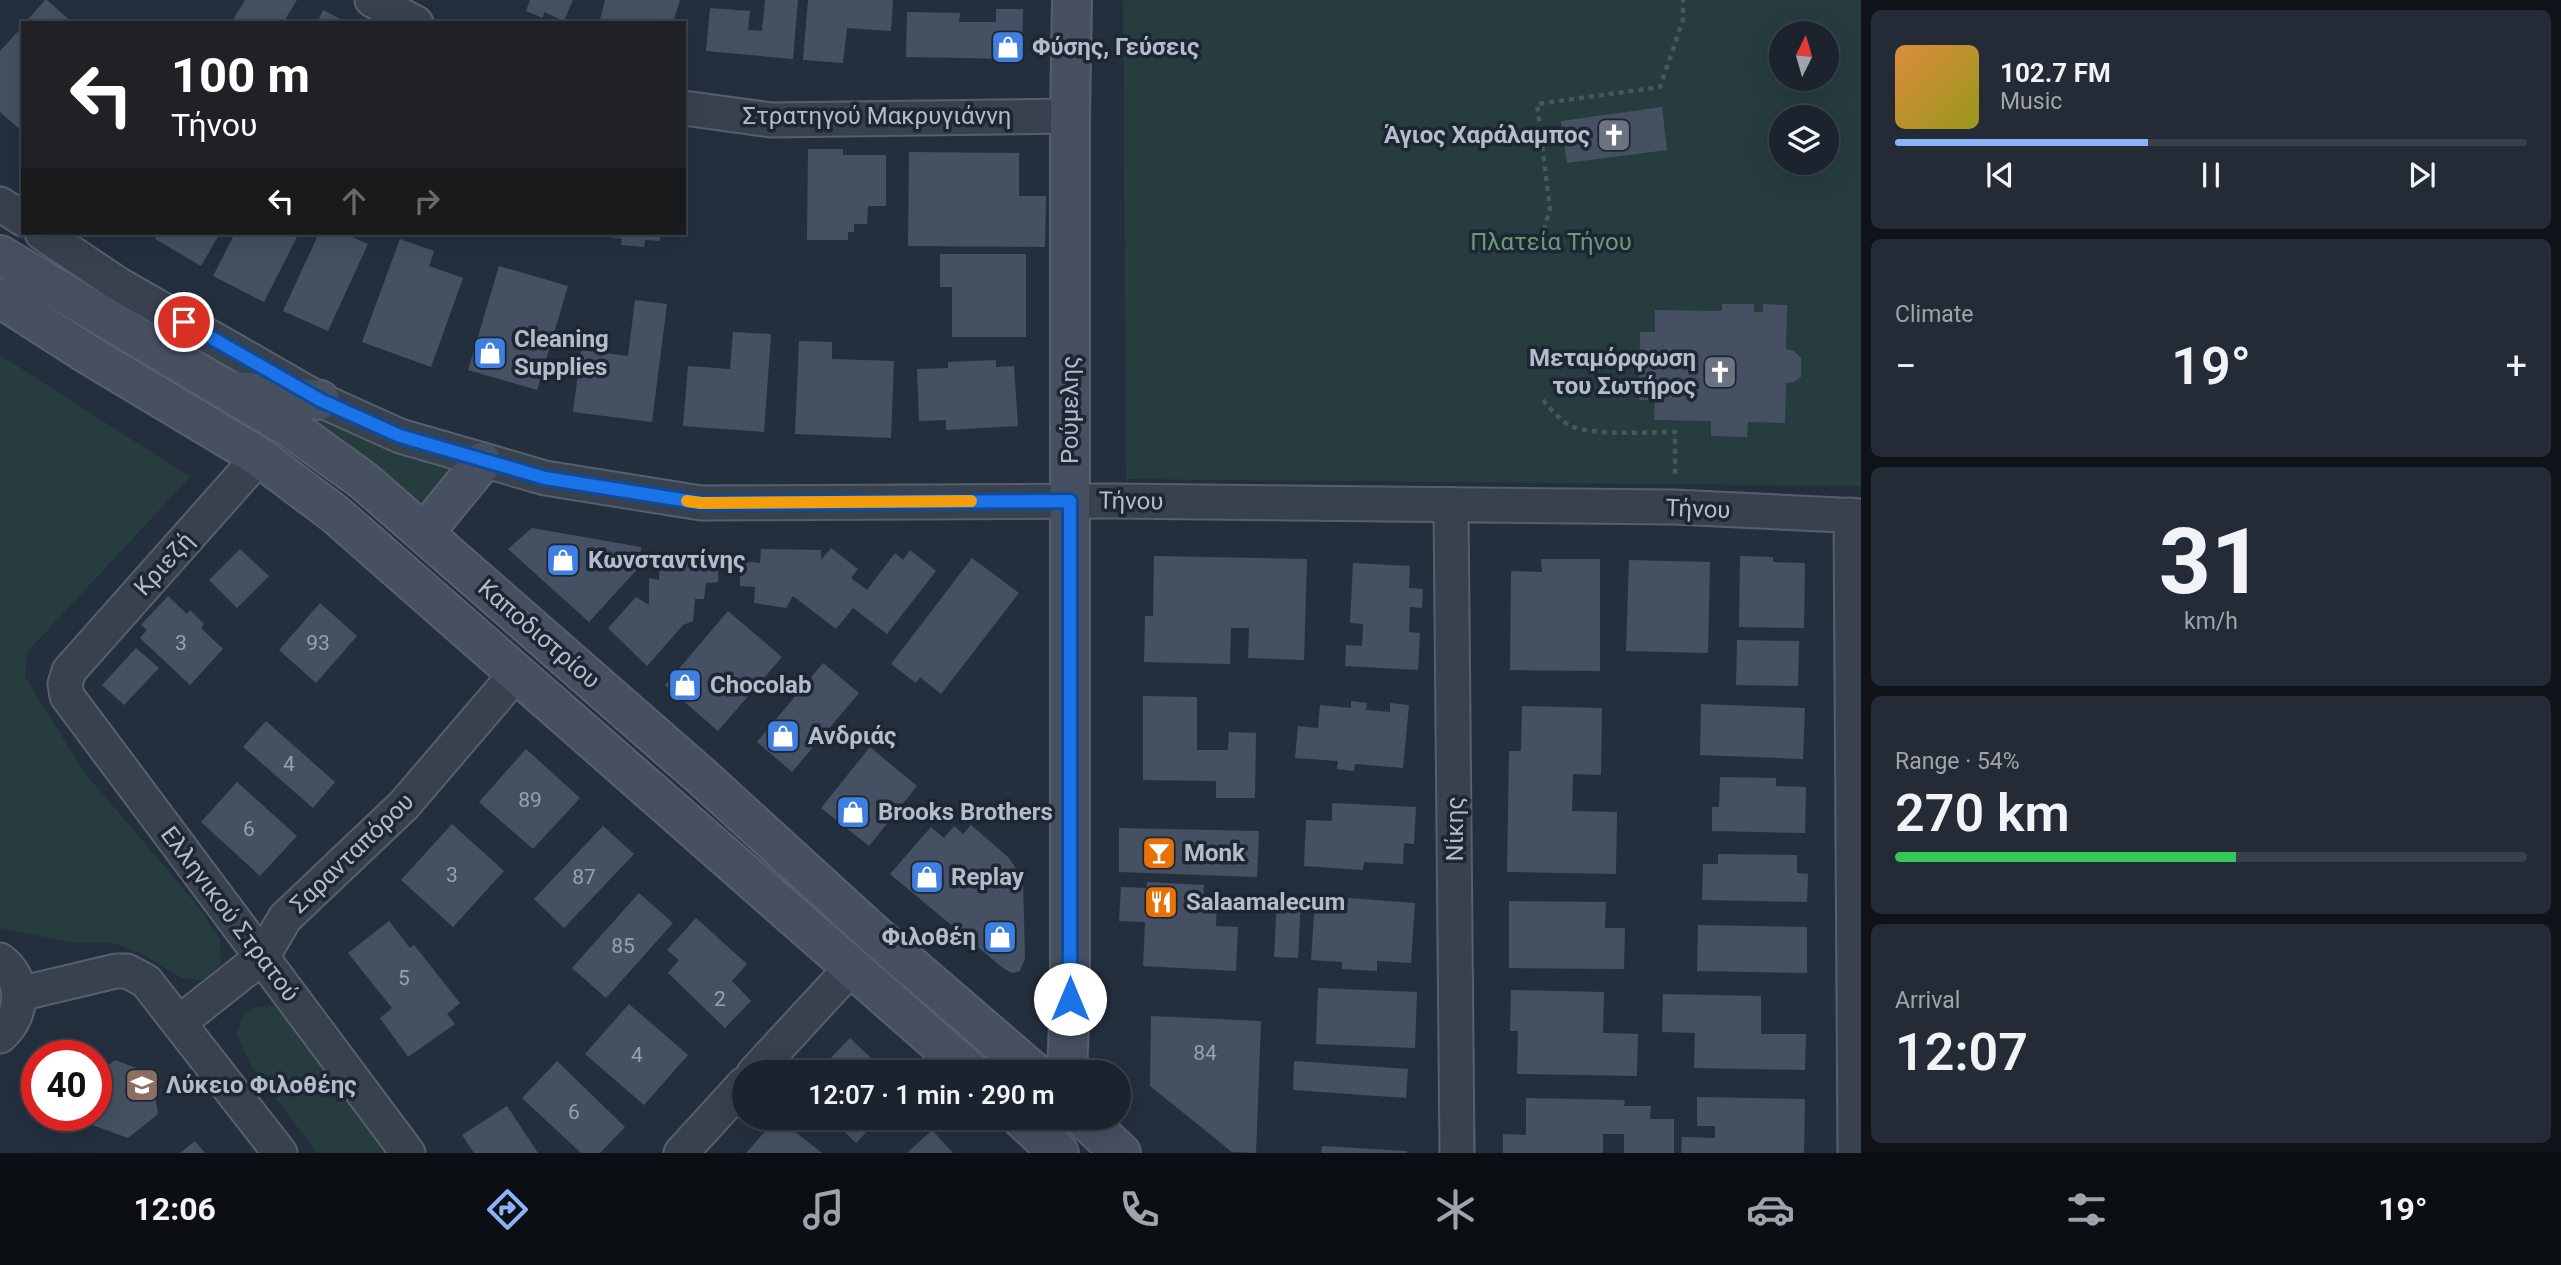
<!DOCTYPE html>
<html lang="en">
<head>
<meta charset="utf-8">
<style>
  body { margin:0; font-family:Roboto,sans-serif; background:#242b36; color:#f1f3f6; height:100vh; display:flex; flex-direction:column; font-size:26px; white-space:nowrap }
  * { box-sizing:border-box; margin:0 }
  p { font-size:23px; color:#a0a4aa }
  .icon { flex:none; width:38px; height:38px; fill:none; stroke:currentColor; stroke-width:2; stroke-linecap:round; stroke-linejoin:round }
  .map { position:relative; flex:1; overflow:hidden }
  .drawer { display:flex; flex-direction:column; gap:10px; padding:10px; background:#0f1319; width:700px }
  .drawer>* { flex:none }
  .banner { position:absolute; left:21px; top:21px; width:665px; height:214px; border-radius:0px; box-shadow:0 7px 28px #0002,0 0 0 2px #39404a; background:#202124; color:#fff; overflow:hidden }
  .needle { width:46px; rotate:5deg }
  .fabs { position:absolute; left:1769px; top:21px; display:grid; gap:14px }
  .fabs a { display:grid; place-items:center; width:70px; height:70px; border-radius:50%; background:#1b232e; box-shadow:0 7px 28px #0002,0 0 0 2px #39404a; font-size:35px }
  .speed { position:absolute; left:21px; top:1040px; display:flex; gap:14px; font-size:35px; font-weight:700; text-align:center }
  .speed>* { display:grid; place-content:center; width:91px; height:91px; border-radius:50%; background:#1b232e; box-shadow:0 7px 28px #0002,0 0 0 2px #39404a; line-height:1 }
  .speed .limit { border:10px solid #d22; background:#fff; color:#111 }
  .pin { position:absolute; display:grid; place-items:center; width:60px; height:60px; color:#fff; margin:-30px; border:4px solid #fff; border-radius:50%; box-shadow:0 2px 7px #0007 }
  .me { position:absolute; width:77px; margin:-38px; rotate:0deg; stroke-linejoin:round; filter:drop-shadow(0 0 5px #0008) }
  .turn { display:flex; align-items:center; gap:24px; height:147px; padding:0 35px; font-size:32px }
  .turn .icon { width:91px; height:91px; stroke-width:2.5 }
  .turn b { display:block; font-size:49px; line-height:60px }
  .lanes { display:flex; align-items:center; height:66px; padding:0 35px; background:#0003; justify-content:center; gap:35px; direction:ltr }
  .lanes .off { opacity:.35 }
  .big { font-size:52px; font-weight:600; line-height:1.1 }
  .drawer .tile { flex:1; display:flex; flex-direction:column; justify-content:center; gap:10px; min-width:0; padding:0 24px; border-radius:10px; background:#242b36 }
  .drawer .dial { align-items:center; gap:0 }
  .dial b { font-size:91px; line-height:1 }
  .song { display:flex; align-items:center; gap:21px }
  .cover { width:84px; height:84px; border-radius:10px; background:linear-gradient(135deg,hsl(30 70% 55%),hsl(60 70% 35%)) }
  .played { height:7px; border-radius:4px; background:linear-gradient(90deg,#8ab4f8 40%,#39404a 40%) }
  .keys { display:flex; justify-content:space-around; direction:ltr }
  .heat { display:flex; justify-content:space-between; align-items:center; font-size:38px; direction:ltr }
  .charge { height:10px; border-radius:5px; background:linear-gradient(90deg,#34c759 54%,#39404a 0) }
  .trip { position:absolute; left:732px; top:1060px; width:399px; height:70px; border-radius:35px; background:#1b232e; box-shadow:0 7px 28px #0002,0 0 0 2px #39404a; font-weight:600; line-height:70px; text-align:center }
  .tabs { display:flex; height:112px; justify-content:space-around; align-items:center; background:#0b0e12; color:#a0a4aa }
  .tabs .icon { width:49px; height:49px }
  .tabs .current { color:#8ab4f8 }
  .tabs b { font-size:32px; color:#f1f3f6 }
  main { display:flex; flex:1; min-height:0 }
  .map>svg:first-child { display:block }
  .green { fill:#263c3f; fill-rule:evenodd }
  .building { fill:#455162 }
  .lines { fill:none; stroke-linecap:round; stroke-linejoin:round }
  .street-casing { stroke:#565f6c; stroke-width:37 }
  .secondary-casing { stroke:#565f6c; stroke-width:42 }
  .path { stroke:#44595c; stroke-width:4.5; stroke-dasharray:5 5; stroke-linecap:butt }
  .street { stroke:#38414e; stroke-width:33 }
  .secondary { stroke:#465061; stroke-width:38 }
  .route-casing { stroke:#114b97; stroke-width:18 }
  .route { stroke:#1a73e8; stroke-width:12 }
  .slow { stroke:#f59e0b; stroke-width:12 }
  .labels { text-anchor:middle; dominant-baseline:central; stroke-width:7; stroke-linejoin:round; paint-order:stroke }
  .number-label { font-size:21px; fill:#98a1af }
  .poi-label { font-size:24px; font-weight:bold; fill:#b4bcc9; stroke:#1d2633; text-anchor:start }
  .street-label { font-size:24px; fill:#b4bcc9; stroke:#1d2633 }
  .park-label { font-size:24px; fill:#6b9a76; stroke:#1d2633 }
</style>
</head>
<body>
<main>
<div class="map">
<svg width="1861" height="1153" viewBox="0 0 1861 1153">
  <rect width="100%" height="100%" fill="#242f3e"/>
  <g class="green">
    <path d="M1123 0H1861V486L1126 479ZM1782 33H1827V79H1782ZM1782 117H1827V163H1782Z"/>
    <polygon points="0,355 190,477 28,651 25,677 84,772 194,901 220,939 221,964 203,980 181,978 140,953 110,942 75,943 0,928"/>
    <polygon points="320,400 482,462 424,533 292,429"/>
    <polygon points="274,1006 295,1025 386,1153 317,1153 250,1064 237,1034 243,1015 254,1007"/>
  </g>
  <g class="building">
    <polygon points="45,0 47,0 73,23 25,23"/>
    <polygon points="245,0 297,0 283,23 231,23"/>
    <polygon points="530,0 573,0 564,21 544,12 543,18 526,11"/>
    <polygon points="605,0 680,0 673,23 599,23"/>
    <polygon points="765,0 798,0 793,59 706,51 710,8 750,11 748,30 762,31"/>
    <polygon points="808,0 893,0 891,31 847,28 843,63 803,60"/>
    <polygon points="996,9 1023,9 1022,59 906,57 907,12 960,13 959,22 996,22"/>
    <polygon points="323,10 348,23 317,23"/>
    <polygon points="23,26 23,132 0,112 0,51"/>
    <polygon points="1662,107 1667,150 1567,163 1561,121"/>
    <polygon points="808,149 843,149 843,155 886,155 886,206 868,206 867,224 854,224 854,232 848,232 848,240 807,240"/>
    <polygon points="909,152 1019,153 1019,196 1046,196 1045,247 908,246"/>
    <polygon points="158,233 220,233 201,266 155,239"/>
    <polygon points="235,233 299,233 264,302 213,276"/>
    <polygon points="319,233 343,233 368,244 328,331 283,311"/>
    <polygon points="587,233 661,233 660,241 645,240 644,247 621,245 622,239"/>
    <polygon points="400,239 434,251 429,266 463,278 431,367 362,342"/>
    <polygon points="940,254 1026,254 1026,337 952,337 952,287 940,287"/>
    <polygon points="499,266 568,286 537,390 468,370"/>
    <polygon points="635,300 667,304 652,422 573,412 581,350 628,356"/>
    <polygon points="1722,304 1754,304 1754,312 1763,312 1763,304 1787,305 1786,349 1794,351 1801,358 1801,377 1794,382 1786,383 1785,423 1748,422 1747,437 1711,436 1711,421 1654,420 1655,400 1639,400 1640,332 1655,332 1655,310 1722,311"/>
    <polygon points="733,332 771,334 764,432 683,426 688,366 730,369"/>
    <polygon points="799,341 832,342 832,359 894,361 891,438 795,434"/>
    <polygon points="996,360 996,367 1014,366 1018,426 946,430 946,420 919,421 917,369 948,368 948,362"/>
    <polygon points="532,528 641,547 642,564 589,622 508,549"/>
    <polygon points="831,548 858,569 851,578 867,590 895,553 903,560 910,550 936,571 887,634 853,608 836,629 793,596 786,608 754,603 755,587 740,586 740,561 760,563 761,549 821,550 821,560"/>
    <polygon points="240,549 269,576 237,608 209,580"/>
    <polygon points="660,552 719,554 718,582 706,583 704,599 695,599 693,621 683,625 647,666 608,628 636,597 649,605 649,578 659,580"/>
    <polygon points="1154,556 1307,559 1304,660 1248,658 1249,628 1231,628 1230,664 1144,662 1145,616 1153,616"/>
    <polygon points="1740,556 1773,557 1773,562 1805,563 1804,628 1739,627"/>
    <polygon points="972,558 1019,593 941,694 920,677 916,683 891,664"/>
    <polygon points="1541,559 1600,559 1600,671 1510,670 1511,571 1542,572"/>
    <polygon points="1629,560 1710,562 1708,653 1626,651"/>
    <polygon points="1353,563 1410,566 1409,588 1423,589 1422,608 1410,607 1409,632 1420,633 1418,670 1345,666 1346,645 1362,646 1363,624 1350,623"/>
    <polygon points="168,596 187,614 190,610 204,624 201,628 223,649 190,685 140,638 147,630 141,625"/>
    <polygon points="320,603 357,636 316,683 279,650"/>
    <polygon points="728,611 782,657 718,731 665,685"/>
    <polygon points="1737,640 1799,641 1798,686 1736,685"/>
    <polygon points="136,648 159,668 124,705 102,685"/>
    <polygon points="823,663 859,693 792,772 757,742"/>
    <polygon points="1143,696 1197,697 1197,750 1228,750 1229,732 1256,733 1255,798 1216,798 1216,781 1143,780"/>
    <polygon points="1351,701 1367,703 1366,710 1390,712 1390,703 1409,705 1403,768 1355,764 1354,771 1337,769 1338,761 1295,758 1298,726 1318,728 1320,705 1351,708"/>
    <polygon points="1701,704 1805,708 1803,759 1700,755"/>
    <polygon points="1522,706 1602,708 1601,775 1573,774 1572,811 1617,812 1616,874 1507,872 1509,751 1521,751"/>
    <polygon points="266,721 335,782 313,808 243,747"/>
    <polygon points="870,747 917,786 869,846 821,808"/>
    <polygon points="526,749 580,798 533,849 479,802"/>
    <polygon points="1720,777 1776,778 1776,786 1806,787 1805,833 1712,831 1712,807 1719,807"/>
    <polygon points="237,782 297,836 260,876 201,822"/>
    <polygon points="1332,803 1416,807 1414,844 1404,843 1403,864 1364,862 1363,870 1304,866 1306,820 1332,821"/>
    <polygon points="452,824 504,871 453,927 401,880"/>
    <polygon points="971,825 1008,857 1023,878 1025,958 1020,971 1012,973 1003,968 890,874 931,827 944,838 954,826 963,834"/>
    <polygon points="603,826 634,854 564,928 534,899"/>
    <polygon points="1119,828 1259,831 1257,877 1119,872"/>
    <polygon points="1718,854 1797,855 1797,873 1808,874 1807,902 1702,900 1703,864 1718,864"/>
    <polygon points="1147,882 1204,885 1203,900 1217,901 1216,926 1238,927 1236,971 1143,966 1145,922 1119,921 1121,887 1147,888"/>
    <polygon points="639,893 673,923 606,998 572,968"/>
    <polygon points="1277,897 1301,898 1298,958 1274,957"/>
    <polygon points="1348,898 1415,903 1411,963 1377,961 1377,971 1342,969 1342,962 1311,960 1315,901 1348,903"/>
    <polygon points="1509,901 1606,902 1605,928 1625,928 1624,969 1509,968"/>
    <polygon points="696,918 747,964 732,981 751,1001 725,1028 668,973 679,960 667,950"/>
    <polygon points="389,921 410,948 414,945 460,1003 447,1014 455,1024 408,1057 380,1018 392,1008 348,953"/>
    <polygon points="1698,925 1807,927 1807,973 1697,971"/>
    <polygon points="1318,988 1417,992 1415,1048 1316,1044"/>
    <polygon points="1511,990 1604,992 1603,1033 1638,1034 1637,1076 1517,1074 1518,1031 1510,1031"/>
    <polygon points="1663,994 1761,996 1761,1034 1806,1034 1805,1070 1694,1068 1695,1033 1662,1032"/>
    <polygon points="629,1004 688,1055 644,1105 585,1054"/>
    <polygon points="1151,1016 1261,1021 1256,1153 1232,1152 1150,1086"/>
    <polygon points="850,1038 887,1073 816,1073"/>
    <polygon points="115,1060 152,1074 158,1114 128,1138 92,1125 91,1115 96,1115 96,1075"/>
    <polygon points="557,1061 625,1127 600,1153 581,1153 522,1098"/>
    <polygon points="1294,1061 1408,1069 1406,1098 1293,1090"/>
    <polygon points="1697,1097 1805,1099 1804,1153 1681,1153 1682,1137 1715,1138 1715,1126 1697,1126"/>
    <polygon points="1526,1098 1625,1100 1624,1106 1651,1106 1650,1119 1674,1119 1674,1153 1624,1153 1624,1134 1603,1134 1603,1153 1503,1153 1503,1134 1526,1135"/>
    <polygon points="507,1106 538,1153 474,1153 462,1135"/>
    <polygon points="777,1118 778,1118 822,1153 746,1153"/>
    <polygon points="830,1118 880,1118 856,1143"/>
    <polygon points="932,1130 953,1153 907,1153"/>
    <polygon points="195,1141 205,1153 180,1153"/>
    <polygon points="1322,1146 1407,1151 1407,1153 1321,1153"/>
  </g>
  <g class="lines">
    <g class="street-casing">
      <g id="street">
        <polyline points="372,0 416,23"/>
        <polyline points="684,108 771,120 1070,116"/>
        <polyline points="0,204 23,219"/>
        <polyline points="42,233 118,284 320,400 400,436 545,478 701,503 1113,501 1674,507 1861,516"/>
        <polyline points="259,457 69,671 65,684 67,696 408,1153"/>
        <polyline points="1451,505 1457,1153"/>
        <polyline points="1851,515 1855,1153"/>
        <path d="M0 960C27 980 23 1016 0 1036"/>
        <polyline points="19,994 116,971 127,971 146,981 280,1153"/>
        <polyline points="180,1022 262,957 285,918 404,805 516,674"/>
        <polyline points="754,1073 851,968"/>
        <polyline points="681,1153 744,1084"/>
      </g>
    </g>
    <g class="secondary-casing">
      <g id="secondary">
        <polyline points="0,255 292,429 364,481 701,776 875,935 1035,1073"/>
        <polyline points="0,298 89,355 259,457 335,514 972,1073"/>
        <polyline points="235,391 320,400"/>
        <polyline points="424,533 482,462"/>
        <polyline points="1067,1073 1070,998 1070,116 1072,0"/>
        <polyline points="1021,1118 1059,1153"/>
        <polyline points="1083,1118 1121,1153"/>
      </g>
    </g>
    <g class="path">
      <polyline points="1544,230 1550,209 1537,104 1660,87 1683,20 1683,0"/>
      <path d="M1543 400C1551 409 1559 420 1571 426 1593 436 1649 432 1675 432V477"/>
    </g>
    <use href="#street" class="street"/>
    <use href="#secondary" class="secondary"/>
  </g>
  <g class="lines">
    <g class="route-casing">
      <polyline id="route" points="184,322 320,400 400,436 545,478 701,503 1070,501 1070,999"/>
    </g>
    <use href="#route" class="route"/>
    <polyline class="slow" points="687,501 701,503 971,501"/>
  </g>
  <defs>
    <g id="shop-square" transform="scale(1.75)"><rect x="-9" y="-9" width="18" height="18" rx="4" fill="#3f7fe0" stroke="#1d2633"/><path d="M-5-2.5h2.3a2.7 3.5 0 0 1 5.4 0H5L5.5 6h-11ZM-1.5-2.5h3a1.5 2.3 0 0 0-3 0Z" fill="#fff"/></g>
    <g id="church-square" transform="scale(1.75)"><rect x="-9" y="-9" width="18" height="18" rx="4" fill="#6b7280" stroke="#1d2633"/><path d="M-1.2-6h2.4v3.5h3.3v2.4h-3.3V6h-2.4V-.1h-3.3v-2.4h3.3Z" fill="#fff"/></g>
    <g id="bar-square" transform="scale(1.75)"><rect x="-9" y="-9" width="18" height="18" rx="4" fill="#e8710a" stroke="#1d2633"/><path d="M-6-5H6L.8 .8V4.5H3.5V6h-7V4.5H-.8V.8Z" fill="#fff"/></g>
    <g id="restaurant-square" transform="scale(1.75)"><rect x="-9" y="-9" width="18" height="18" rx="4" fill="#e8710a" stroke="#1d2633"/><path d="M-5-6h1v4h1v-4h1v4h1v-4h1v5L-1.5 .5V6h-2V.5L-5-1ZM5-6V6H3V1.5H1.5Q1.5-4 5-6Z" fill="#fff"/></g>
    <g id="school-square" transform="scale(1.75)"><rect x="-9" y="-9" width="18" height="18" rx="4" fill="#8d6e63" stroke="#1d2633"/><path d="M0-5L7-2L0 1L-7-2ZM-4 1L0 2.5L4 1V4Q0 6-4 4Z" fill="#fff"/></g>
  </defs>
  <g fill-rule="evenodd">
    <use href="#shop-square" x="1008" y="47"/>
    <use href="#church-square" x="1614" y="135"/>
    <use href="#shop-square" x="490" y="353"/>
    <use href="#church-square" x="1720" y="372"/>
    <use href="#shop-square" x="563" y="560"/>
    <use href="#shop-square" x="685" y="685"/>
    <use href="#shop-square" x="783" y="736"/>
    <use href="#shop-square" x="853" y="812"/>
    <use href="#bar-square" x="1159" y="853"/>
    <use href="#shop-square" x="927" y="877"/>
    <use href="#restaurant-square" x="1161" y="902"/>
    <use href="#shop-square" x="1000" y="937"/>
    <use href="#school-square" x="142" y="1085"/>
  </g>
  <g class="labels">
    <g class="number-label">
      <text x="181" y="643">3</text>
      <text x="318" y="643">93</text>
      <text x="289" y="764">4</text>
      <text x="530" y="800">89</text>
      <text x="249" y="829">6</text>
      <text x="452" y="875">3</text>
      <text x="584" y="877">87</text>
      <text x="623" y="946">85</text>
      <text x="404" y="978">5</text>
      <text x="720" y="999">2</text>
      <text x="1205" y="1053">84</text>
      <text x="637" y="1055">4</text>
      <text x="574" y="1112">6</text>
    </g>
    <g class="poi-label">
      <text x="1032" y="47">Φύσης, Γεύσεις</text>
      <text x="1590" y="135" text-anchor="end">Άγιος Χαράλαμπος</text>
      <text x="514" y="339">Cleaning<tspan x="514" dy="28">Supplies</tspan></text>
      <text x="1696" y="358" text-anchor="end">Μεταμόρφωση<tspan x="1696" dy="28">του Σωτήρος</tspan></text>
      <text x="588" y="560">Κωνσταντίνης</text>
      <text x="710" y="685">Chocolab</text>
      <text x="808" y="736">Ανδριάς</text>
      <text x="878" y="812">Brooks Brothers</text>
      <text x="1184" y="853">Monk</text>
      <text x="951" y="877">Replay</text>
      <text x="1186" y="902">Salaamalecum</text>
      <text x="976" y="937" text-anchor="end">Φιλοθέη</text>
      <text x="166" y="1085">Λύκειο Φιλοθέης</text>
    </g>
    <g class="street-label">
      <text x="877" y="116">Στρατηγού Μακρυγιάννη</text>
      <text transform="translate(1070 410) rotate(-90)">Ρούμελης</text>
      <text transform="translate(1131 501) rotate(1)">Τήνου</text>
      <text transform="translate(1698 509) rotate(2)">Τήνου</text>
      <text transform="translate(164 564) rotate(-48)">Κριεζή</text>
      <text transform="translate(539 634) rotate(41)">Καποδιστρίου</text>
      <text transform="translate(1455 829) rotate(-90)">Νίκης</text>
      <text transform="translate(352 853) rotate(-44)">Σαρανταπόρου</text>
      <text transform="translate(230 914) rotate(53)">Ελληνικού Στρατού</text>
    </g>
    <g class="park-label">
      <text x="1551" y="242">Πλατεία Τήνου</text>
    </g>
  </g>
</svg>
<div class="fabs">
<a><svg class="needle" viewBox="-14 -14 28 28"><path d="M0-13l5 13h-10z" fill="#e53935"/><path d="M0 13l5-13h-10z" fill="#a0a4aa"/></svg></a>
<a><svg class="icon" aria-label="layers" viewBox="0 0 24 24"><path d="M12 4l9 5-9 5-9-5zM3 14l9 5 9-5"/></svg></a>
</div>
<div class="speed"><div class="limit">40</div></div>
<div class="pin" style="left:184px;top:322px;background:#d93025"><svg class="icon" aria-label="arrive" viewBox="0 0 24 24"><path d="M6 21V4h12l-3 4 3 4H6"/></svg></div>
<svg class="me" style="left:1070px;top:999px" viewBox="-20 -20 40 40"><circle r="19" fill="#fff"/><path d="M0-13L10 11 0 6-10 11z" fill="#1a73e8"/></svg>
<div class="trip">12:07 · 1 min · 290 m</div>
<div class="banner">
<div class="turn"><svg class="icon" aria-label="left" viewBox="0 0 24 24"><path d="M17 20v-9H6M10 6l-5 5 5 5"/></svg><div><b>100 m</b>Τήνου</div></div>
<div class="lanes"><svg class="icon" aria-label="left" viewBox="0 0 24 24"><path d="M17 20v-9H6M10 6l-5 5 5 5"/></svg><svg class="icon off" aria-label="ahead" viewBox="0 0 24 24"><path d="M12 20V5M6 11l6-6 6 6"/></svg><svg class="icon off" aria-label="right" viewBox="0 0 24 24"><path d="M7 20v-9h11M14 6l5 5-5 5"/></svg></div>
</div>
</div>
<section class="drawer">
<div class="tile">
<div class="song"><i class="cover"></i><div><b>102.7 FM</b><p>Music</p></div></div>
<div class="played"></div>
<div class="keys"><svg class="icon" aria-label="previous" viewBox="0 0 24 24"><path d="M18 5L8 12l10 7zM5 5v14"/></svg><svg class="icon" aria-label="pause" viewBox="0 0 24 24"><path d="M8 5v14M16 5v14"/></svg><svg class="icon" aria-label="next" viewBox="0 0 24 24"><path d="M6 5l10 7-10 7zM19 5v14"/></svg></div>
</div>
<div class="tile"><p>Climate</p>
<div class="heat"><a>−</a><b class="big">19°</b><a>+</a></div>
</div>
<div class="tile dial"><b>31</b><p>km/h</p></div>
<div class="tile"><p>Range · 54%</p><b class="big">270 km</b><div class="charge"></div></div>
<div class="tile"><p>Arrival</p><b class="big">12:07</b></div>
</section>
</main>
<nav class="tabs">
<b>12:06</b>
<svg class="icon current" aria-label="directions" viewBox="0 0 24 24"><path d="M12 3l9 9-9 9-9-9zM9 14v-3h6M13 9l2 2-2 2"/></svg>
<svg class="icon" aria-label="music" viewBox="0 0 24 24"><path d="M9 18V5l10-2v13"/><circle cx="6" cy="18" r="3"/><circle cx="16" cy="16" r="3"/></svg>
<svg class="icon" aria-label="phone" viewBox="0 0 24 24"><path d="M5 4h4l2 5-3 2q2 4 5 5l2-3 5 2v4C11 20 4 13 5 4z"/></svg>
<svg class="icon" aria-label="climate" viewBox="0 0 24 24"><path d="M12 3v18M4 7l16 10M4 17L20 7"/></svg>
<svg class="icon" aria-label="car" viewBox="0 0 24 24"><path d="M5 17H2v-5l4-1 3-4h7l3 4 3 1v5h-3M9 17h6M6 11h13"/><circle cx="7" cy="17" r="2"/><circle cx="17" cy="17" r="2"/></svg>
<svg class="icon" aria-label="filters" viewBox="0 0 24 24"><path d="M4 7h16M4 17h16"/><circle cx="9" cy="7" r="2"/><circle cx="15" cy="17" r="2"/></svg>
<b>19°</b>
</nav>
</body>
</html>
